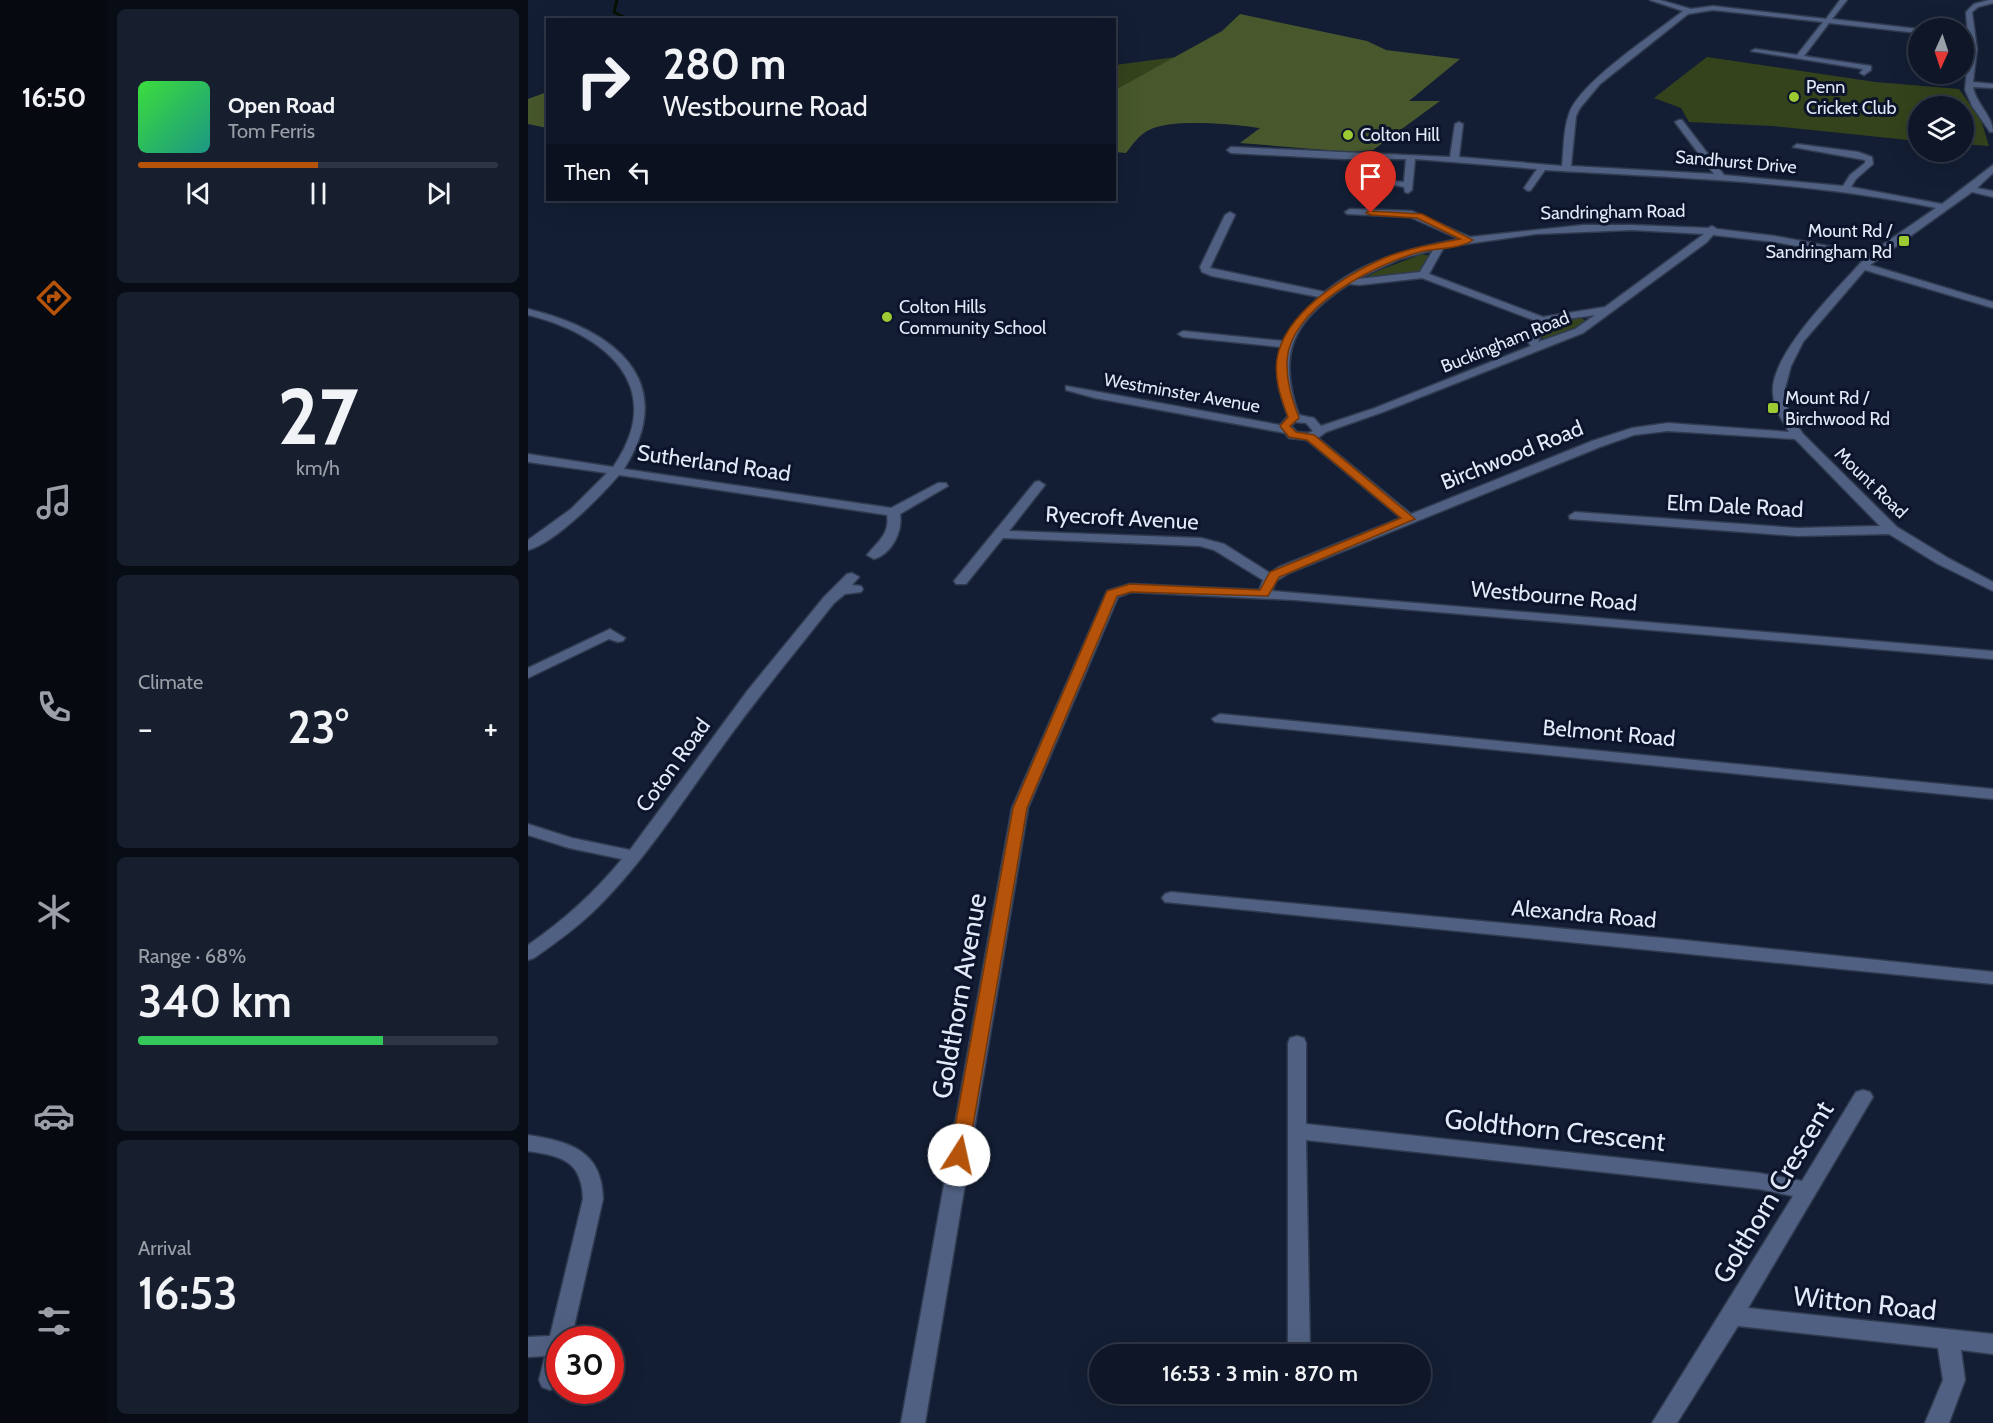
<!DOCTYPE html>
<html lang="en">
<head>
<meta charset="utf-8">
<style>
  body { margin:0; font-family:Cabin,sans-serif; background:#171f2f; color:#f1f3f6; height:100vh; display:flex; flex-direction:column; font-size:22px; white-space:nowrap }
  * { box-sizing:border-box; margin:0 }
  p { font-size:20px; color:#9b9fa7 }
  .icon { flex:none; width:33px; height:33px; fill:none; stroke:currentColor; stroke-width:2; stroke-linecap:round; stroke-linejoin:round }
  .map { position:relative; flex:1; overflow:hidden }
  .drawer { display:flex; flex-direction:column; gap:9px; padding:9px; background:#080c15; width:420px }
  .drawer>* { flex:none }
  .hud { position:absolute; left:18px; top:18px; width:570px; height:183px; border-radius:0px; box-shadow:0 6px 24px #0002,0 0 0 2px #2e3544; background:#0e1627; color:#f1f3f6; overflow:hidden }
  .needle { width:39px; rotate:183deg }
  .tools { position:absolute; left:1380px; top:18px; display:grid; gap:12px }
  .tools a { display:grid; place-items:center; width:66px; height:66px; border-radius:50%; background:#0e1627; box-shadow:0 6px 24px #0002,0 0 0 2px #2e3544; font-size:30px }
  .speed { position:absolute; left:18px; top:1326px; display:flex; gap:12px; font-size:30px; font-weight:700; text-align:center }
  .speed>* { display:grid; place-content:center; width:78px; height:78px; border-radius:50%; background:#0e1627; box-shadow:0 6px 24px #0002,0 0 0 2px #2e3544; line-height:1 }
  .speed .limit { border:9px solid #d22; background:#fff; color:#111 }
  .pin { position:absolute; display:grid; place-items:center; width:51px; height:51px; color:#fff; margin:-62px -26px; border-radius:50% 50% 50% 0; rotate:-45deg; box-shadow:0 0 6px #0007 }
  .pin .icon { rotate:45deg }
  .me { position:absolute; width:66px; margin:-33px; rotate:10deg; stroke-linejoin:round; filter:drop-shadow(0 0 4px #0008) }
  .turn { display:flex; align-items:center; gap:21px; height:126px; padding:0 18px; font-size:27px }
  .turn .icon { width:78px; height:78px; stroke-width:2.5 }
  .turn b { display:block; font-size:42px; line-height:51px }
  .then { display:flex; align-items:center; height:57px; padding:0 18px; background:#0003; gap:12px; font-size:22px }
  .big { font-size:45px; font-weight:600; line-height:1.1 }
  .drawer .card { flex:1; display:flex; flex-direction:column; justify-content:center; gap:9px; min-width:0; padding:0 21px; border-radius:9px; background:#171f2f }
  .drawer .dial { align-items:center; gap:0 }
  .dial b { font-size:78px; line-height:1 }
  .song { display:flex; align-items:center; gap:18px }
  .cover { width:72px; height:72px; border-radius:9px; background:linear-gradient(135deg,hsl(120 70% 55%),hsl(170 70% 35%)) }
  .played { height:6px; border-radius:3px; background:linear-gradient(90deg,#b45309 50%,#2e3544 50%) }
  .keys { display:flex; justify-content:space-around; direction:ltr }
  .heat { display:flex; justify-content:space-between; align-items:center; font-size:33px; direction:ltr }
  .charge { height:9px; border-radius:4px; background:linear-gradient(90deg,#34c759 68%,#2e3544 0) }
  .trip { position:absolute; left:561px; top:1344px; width:342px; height:60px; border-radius:30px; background:#0e1627; box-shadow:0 6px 24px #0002,0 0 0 2px #2e3544; font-weight:600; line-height:60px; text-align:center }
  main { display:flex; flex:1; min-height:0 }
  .dock { display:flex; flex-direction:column; width:108px; justify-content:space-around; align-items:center; background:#060910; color:#9b9fa7 }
  .dock .icon { width:42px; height:42px }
  .dock .current { color:#b45309 }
  .dock b { font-size:27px; color:#f1f3f6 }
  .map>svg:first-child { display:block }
  .green { fill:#35431c }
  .forest { fill:#48582c }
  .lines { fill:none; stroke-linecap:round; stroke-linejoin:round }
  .stream { stroke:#071000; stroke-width:3 }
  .street-casing { stroke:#303b50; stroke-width:3 }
  .street { fill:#506082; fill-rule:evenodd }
  .route { fill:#b45309; stroke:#753606; stroke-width:1.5 }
  .poi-dot { fill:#9cca32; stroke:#0b142a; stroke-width:2 }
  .labels { text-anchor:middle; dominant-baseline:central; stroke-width:6; stroke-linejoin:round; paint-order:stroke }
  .far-poi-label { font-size:18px; fill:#e2eaf9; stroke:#0b142a; text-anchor:start }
  .far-street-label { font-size:18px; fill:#e2eaf9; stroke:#0b142a }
  .street-label { font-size:22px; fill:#e2eaf9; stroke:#0b142a }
  .near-street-label { font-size:27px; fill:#e2eaf9; stroke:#0b142a }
</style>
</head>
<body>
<main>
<nav class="dock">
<b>16:50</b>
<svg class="icon current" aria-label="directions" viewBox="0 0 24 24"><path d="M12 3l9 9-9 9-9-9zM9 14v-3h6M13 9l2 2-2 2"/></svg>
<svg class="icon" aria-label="music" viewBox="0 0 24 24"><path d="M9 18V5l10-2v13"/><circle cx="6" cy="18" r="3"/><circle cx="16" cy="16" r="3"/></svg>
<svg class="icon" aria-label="phone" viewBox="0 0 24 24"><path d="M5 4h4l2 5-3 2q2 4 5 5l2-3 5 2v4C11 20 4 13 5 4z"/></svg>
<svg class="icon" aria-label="climate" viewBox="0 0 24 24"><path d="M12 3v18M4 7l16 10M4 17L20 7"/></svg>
<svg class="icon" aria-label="car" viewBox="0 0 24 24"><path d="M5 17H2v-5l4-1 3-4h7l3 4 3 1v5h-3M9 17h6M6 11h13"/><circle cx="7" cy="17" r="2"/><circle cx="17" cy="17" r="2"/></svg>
<svg class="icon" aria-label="filters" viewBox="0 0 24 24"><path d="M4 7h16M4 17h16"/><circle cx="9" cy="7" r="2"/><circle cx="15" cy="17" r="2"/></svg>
</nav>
<section class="drawer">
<div class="card">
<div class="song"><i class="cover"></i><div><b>Open Road</b><p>Tom Ferris</p></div></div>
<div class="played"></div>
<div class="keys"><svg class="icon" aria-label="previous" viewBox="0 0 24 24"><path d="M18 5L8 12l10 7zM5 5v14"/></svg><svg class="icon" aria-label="pause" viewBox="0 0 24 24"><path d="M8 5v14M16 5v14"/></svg><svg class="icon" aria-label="next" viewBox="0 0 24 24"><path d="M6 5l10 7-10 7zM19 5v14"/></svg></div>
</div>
<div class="card dial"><b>27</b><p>km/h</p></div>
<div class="card"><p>Climate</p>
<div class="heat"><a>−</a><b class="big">23°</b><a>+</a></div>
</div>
<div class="card"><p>Range · 68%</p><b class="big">340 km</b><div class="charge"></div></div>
<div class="card"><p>Arrival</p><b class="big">16:53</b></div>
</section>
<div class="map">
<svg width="1465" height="1423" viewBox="0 0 1465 1423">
  <rect width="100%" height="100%" fill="#131e34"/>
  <g class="green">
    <polygon points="648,57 587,90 587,65"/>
    <polygon points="1179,57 1347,82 1431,89 1453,120 1461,146 1436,144 1436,106 1390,106 1390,141 1245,126 1161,122 1153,108 1126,98"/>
    <polygon points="894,254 902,256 893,271 883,275 836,278 852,270"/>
    <polygon points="1044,317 1054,318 1057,321 1037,334 1019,340 1012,337 1017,325"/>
  </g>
  <g class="forest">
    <path d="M712 14 839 41 858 50 932 59 881 101H912L845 150 822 152 712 143 732 128C707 124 643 118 621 130 611 135 605 144 598 153L587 152V90L694 31Z"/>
    <polygon points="19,92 19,128 0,124 0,99"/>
  </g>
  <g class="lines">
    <polyline class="stream" points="89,0 86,12 101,20"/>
    <g class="street-casing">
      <g id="street">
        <path d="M1122 0H1132L1163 9 1185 6 1298 19 1312 0H1319L1304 19 1390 29V33L1301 23 1276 56 1343 66V70L1336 75 1332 73 1335 69 1223 51 1227 49 1269 55 1295 22 1185 10 1160 14 1072 84 1052 108 1048 116 1043 166 1186 174 1147 122 1151 120H1154L1196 175 1315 186 1322 175 1337 163V160L1265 147 1269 144 1330 152 1344 157 1345 164 1328 179 1323 187 1414 204 1465 165V173L1449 188 1465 191V197L1444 192 1342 265 1465 302V308L1337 270 1275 342 1263 366 1256 392 1260 411 1275 434 1369 527 1420 558 1465 582V591L1410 564 1361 534 1269 536 1042 519 1041 516 1047 512 1269 528 1352 526 1267 439 1140 431 1106 435 1072 447 761 573 748 581 744 591 1465 651V659L767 600 603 592 590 597 500 808 397 1423H373L484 808 579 591 602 584 731 590 735 580 686 550 672 546 475 538 438 584H428L426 581 507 482 511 481 517 485 481 531 673 538 696 544 742 573 751 567 873 518 779 440 761 438 757 433 567 398 538 390V386L752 425 760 416C751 393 745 371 753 347L655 337 650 334 655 331 755 341 772 316 791 297 684 276 674 272 672 267 697 215 702 212 707 215 682 268 797 292C834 260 884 248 931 239L882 217 819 214 817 212 822 209 884 211 942 237 1056 225H1104L1180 228 1184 226 1189 229 1247 236 1341 254 1408 208C1280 181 1149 178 1017 170L1003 190 1000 191 996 188 1009 169 887 159 884 190 880 193 877 192 876 187 861 184 865 181 876 182 878 159H816L703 153 699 150 703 147 922 157 927 124 931 122 935 124 931 157 1034 166C1036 149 1035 130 1041 114 1052 82 1126 34 1155 11ZM1104 230 1176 234 1077 307 1015 317 901 274 916 247 1008 234ZM1185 235 1247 242 1336 259C1311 288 1241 354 1245 394 1246 409 1254 420 1261 432L1140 423 1104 428 1064 441 883 514 790 438 798 432 855 412 1055 333 1179 242ZM905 250 892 272 829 279 872 259ZM894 278 1008 321 1000 342 1003 346 847 408 793 426 786 418 771 415C748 352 766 320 821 284L832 285ZM1067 315 1047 329 1010 342 1018 322ZM767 422 778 423 785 431 780 433 769 432 763 426Z"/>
        <path d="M1461 0H1465V3L1450 7 1444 12 1449 49 1445 82 1465 84V88L1445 87C1448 104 1465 116 1465 132H1462L1444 106 1437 90 1441 49 1438 12 1446 4Z"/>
        <path d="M0 309C83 329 153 378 96 469L363 508 410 483H418L420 486 372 514C375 531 364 554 346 559L339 555C350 541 362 534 359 515L91 475C72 497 27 543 0 550V540L43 509 79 473 0 462V454L85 467C141 386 77 334 0 315Z"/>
        <path d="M324 573 331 577 324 585 333 586 335 589 333 592 317 594 306 603C270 649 233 693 199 740 157 797 120 857 70 907 51 926 29 942 6 958L0 960V945C35 921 67 892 94 859L41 848 0 835V824L44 838 102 850 220 690 296 597 319 574Z"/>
        <polygon points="82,629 97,638 95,641 90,642 81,639 0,678 0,668"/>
        <polygon points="692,714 1465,789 1465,799 687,722 684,719"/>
        <polygon points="643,892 1145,939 1465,972 1465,984 637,902 634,898 637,894"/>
        <polygon points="769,1036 776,1038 778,1043 778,1124 1231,1173 1274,1181 1328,1092 1335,1090 1342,1092 1345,1097 1342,1102 1220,1308 1465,1334 1465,1354 1433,1350 1437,1380 1421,1423 1397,1423 1415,1380 1410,1348 1210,1326 1149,1423 1124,1423 1265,1196 1231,1189 778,1140 782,1354 760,1354 760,1043 762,1038"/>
        <path d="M0 1135C42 1142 74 1150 75 1199L43 1340H32V1384L30 1387 22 1390 14 1387 11 1380 17 1356 0 1357V1337L22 1336 55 1199C54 1161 34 1156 0 1151Z"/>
      </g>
    </g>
    <use href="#street" class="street"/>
  </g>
  <path class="route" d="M840 211 894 214 945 240C932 249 908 248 892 252 847 264 763 307 759 360 758 382 764 399 771 418L762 426 768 432 786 435 887 519 751 577 740 596 603 592 589 596 499 808 440 1155 437 1160 431 1162 424 1160 422 1155 485 808 579 591 602 584 732 590 742 572 873 518 779 440 761 437 752 426 760 417C753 398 746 379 749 359 756 313 817 275 856 258 880 248 907 244 932 239L889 218 843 215 838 213Z"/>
  <g class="poi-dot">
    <circle cx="1266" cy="97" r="6"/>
    <circle cx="820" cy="135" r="6"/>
    <rect x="1370" y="235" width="12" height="12" rx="3"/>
    <circle cx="359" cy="317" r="6"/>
    <rect x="1239" y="402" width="12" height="12" rx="3"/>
  </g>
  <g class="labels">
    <g class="far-poi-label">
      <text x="1278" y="87">Penn<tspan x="1278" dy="21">Cricket Club</tspan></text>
      <text x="832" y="135">Colton Hill</text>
      <text x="1364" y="231" text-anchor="end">Mount Rd /<tspan x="1364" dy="21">Sandringham Rd</tspan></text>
      <text x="371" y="307">Colton Hills<tspan x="371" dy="21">Community School</tspan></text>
      <text x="1257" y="398">Mount Rd /<tspan x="1257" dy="21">Birchwood Rd</tspan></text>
    </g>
    <g class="far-street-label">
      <text transform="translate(1208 162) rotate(5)">Sandhurst Drive</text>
      <text transform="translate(1085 212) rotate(-1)">Sandringham Road</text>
      <text transform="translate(977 342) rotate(-22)">Buckingham Road</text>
      <text transform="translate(654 393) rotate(10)">Westminster Avenue</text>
      <text transform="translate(1343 483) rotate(44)">Mount Road</text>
    </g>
    <g class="street-label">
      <text transform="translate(984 455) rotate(-22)">Birchwood Road</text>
      <text transform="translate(186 463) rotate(8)">Sutherland Road</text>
      <text transform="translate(1207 506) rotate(3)">Elm Dale Road</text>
      <text transform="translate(594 518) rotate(3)">Ryecroft Avenue</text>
      <text transform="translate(1026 596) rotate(5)">Westbourne Road</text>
      <text transform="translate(1081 733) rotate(5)">Belmont Road</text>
      <text transform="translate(145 765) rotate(-54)">Coton Road</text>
      <text transform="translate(1056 914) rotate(5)">Alexandra Road</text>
    </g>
    <g class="near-street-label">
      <text transform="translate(431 996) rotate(-80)">Goldthorn Avenue</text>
      <text transform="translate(1027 1130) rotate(6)">Goldthorn Crescent</text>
      <text transform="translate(1245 1192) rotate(-59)">Golthorn Crescent</text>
      <text transform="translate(1337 1303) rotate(6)">Witton Road</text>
    </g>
  </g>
</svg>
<div class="tools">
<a><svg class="needle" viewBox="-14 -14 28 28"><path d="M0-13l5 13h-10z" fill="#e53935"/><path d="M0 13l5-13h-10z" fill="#9b9fa7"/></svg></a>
<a><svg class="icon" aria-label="layers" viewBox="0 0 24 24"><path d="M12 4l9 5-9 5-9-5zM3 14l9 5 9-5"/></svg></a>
</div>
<div class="speed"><div class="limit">30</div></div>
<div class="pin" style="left:843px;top:213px;background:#d93025"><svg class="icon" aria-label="arrive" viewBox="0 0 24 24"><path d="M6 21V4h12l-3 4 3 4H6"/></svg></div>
<svg class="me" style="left:431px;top:1155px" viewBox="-20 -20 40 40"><circle r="19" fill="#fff"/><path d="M0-13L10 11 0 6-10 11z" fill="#b45309"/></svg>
<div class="trip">16:53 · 3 min · 870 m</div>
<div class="hud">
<div class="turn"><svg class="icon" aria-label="right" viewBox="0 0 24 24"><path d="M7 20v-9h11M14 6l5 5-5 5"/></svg><div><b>280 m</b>Westbourne Road</div></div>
<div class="then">Then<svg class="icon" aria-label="left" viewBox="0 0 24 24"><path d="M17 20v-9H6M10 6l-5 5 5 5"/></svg></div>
</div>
</div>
</main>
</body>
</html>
